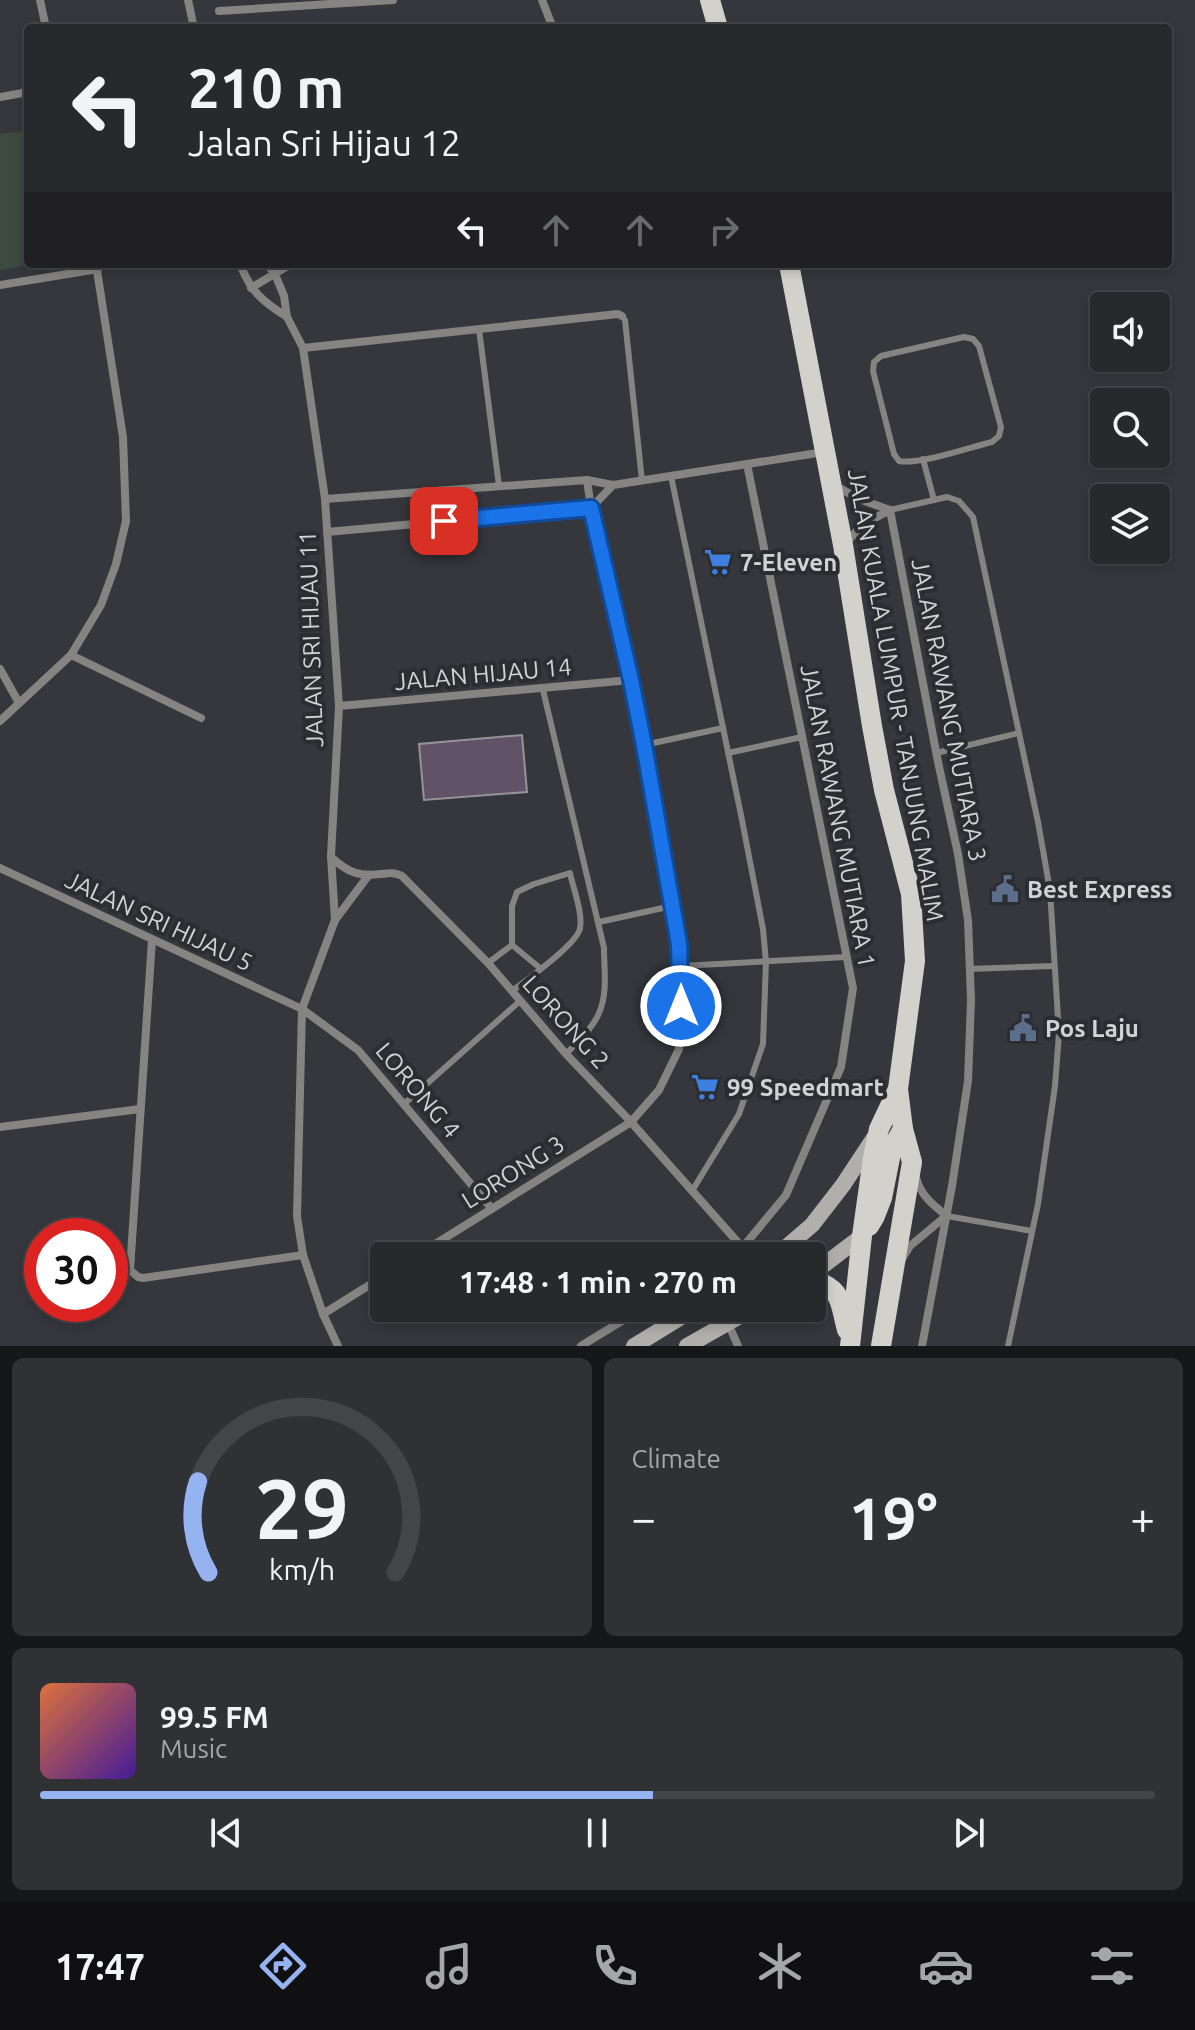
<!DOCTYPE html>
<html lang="en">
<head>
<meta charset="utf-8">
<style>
  body { margin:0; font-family:Ubuntu,sans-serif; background:#303135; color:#f1f3f6; height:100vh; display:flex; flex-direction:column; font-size:30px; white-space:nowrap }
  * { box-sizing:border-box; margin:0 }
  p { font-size:26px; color:#a5a6aa }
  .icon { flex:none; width:44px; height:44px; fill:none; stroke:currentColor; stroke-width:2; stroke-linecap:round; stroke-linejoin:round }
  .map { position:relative; height:1346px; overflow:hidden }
  .side { display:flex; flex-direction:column; gap:12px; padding:12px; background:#161719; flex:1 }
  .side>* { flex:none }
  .guide { position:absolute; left:24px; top:24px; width:1148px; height:244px; border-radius:8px; box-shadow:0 4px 12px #0003,0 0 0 2px #444549; background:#28292d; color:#f1f3f6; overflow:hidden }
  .controls { position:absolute; left:1090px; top:292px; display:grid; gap:16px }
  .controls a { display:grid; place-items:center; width:80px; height:80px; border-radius:8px; background:#28292d; box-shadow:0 4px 12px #0003,0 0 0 2px #444549; font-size:40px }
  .speed { position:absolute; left:24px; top:1218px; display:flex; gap:16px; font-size:40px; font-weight:700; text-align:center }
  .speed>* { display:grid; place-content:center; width:104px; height:104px; border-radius:50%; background:#28292d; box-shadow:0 4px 12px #0003,0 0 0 2px #444549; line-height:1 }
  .speed .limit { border:12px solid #d22; background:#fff; color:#111 }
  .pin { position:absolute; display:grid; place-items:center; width:68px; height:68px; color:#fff; margin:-34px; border-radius:16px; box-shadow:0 4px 12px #0006 }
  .me { position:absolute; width:88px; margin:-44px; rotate:0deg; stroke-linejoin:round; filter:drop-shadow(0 0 6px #0008) }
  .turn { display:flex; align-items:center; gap:28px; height:168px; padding:0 32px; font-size:36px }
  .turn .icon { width:104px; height:104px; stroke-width:2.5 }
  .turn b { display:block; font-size:56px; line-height:68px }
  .lanes { display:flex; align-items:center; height:76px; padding:0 32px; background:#0003; justify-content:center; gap:40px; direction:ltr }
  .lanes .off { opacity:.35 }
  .big { font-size:60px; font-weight:700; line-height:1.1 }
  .side .tile { flex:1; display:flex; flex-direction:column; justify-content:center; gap:12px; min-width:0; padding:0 28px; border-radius:12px; background:#303135 }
  .side .dial { align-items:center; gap:0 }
  .dial svg { height:208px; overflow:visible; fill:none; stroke:#444549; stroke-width:7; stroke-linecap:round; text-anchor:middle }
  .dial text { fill:#f1f3f6; stroke:none }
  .song { display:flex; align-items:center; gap:24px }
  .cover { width:96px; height:96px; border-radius:12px; background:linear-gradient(135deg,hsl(20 70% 55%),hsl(260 70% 35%)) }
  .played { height:8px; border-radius:4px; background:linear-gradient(90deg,#95b2f1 55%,#444549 55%) }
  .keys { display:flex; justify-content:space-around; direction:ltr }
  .heat { display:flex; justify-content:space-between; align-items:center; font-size:44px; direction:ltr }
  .side .tiles { flex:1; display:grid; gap:12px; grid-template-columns:1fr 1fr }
  .tile:last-child { grid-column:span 2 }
  .trip { position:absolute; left:370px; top:1242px; width:456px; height:80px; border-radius:8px; background:#28292d; box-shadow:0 4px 12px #0003,0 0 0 2px #444549; font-weight:700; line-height:80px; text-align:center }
  .tab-bar { display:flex; height:128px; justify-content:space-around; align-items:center; background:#101012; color:#a5a6aa }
  .tab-bar .icon { width:56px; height:56px }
  .tab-bar .selected { color:#95b2f1 }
  .tab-bar b { font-size:36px; color:#f1f3f6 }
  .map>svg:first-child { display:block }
  .green { fill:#3c4b3e }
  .building { fill:#625268; stroke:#969398; stroke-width:2 }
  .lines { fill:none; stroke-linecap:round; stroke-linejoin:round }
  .lane { stroke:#858482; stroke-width:6 }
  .street { stroke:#858482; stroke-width:8 }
  .secondary { stroke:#b1afab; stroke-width:16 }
  .primary { stroke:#d3d1cc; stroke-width:20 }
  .route-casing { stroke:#114b97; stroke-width:20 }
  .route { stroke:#1a73e8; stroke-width:14 }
  .labels { text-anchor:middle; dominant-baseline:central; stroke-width:8; stroke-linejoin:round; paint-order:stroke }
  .poi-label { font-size:24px; font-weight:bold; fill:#d1d2d5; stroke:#2b2d31; text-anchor:start }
  .street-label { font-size:24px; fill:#d1d2d5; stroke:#2b2d31 }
</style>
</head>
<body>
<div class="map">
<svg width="1195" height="1346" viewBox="0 0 1195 1346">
  <rect width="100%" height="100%" fill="#35373c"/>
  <polygon class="green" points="28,130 28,264 35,264 0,270 0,134"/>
  <polygon class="building" points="522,735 527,792 424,800 419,744"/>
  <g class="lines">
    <g class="lane">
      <polyline points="622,316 625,320 642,481"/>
      <polyline points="479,329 499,486"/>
      <path d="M964 337 973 339 979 346 1001 427 999 436 992 442C970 447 920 465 899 461L894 454 873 371 874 362 881 356Z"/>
      <polyline points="923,459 934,500"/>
      <polyline points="671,476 741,815 763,929 766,962 763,1044 739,1114 692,1191"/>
      <polyline points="890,510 947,497 959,501 973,517 1038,822 1050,890 1059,1034 1055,1086 1038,1204 1008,1346"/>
      <path d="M543 690 604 948C604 969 608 993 599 1013 593 1028 577 1042 566 1054"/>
      <polyline points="644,745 723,728"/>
      <polyline points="728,753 802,737"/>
      <polyline points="936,753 1019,733"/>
      <polyline points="599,922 672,906"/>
      <polyline points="512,945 540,968"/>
      <path d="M488 963 512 945V906L517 892 534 884 570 873C573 888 583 913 580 928 578 944 526 980 512 991"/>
      <polyline points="681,966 846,957"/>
      <polyline points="969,969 1054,966"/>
      <polyline points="404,1104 520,1001"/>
      <polyline points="947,1216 1032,1231"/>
    </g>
    <g class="street">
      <polyline points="40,0 46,28"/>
      <polyline points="188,0 194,28"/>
      <polyline points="542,0 553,28"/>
      <polyline points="219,11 393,0"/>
      <polyline points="0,97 28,92"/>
      <path d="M240 264C251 292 262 301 287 317"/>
      <polyline points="267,264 275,274 284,296 287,317 303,348 325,499 339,706 331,856 335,920"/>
      <polyline points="0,285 98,269"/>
      <polyline points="251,288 291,264"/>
      <polyline points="303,348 618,314 622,316"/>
      <polyline points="836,486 859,499 890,510"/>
      <polyline points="325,499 587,480 613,485 824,452"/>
      <polyline points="890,510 938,762 958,854 968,920 971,1000 968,1081 952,1186 922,1346"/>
      <polyline points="327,532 591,508 613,485"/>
      <polyline points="846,543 862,525 890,510"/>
      <polyline points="71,655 201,718"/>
      <polyline points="0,669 19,703"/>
      <polyline points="339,706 631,680"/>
      <polyline points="0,721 71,655 101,605 116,564 126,521 123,437 96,264"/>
      <path d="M331 857C347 872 359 877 381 874 390 873 394 872 402 876L488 963 566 1054 631 1122 750 1256"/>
      <polyline points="0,868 302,1009 358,1050 492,1209"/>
      <polyline points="152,940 130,1270 138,1277 143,1278 303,1255"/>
      <polyline points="0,1127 140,1109"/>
      <path d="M916 1177C920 1195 933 1205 947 1216"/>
      <polyline points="416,1256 631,1122 659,1090 679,1049 681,1006 679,944 631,680 591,508 587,480"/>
      <polyline points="728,1256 743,1247 786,1195 841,1067 853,988 747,464"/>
      <polyline points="902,1259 910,1246 946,1216"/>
      <polyline points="323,1314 384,1276"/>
      <polyline points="728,1323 738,1346"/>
      <polyline points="338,1346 323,1314 303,1255 297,1216 302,1009 335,920 368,876"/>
      <polyline points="581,1346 643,1308"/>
    </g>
    <g class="secondary">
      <polyline points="776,1256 812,1225 843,1185 874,1138"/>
      <polyline points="812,1274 862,1236"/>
      <polyline points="634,1346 696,1308"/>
      <polyline points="687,1346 754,1308"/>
    </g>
    <g class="primary">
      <polyline points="710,0 718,28"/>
      <polyline points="789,264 843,545 872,726 884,790 911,894 915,961 898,1089 903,1129 912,1162 881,1346"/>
      <polyline points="869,1226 875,1216 882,1198 892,1148 903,1129"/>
      <path d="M812 1279C843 1290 839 1300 847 1330"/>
      <polyline points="850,1346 862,1236 873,1158 879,1129 898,1089"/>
    </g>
  </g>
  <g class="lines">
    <g class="route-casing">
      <polyline id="route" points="444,521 591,508 631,680 644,745 679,944 681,1006"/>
    </g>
    <use href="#route" class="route"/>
  </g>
  <defs>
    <g id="supermarket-bare" transform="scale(2.16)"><path d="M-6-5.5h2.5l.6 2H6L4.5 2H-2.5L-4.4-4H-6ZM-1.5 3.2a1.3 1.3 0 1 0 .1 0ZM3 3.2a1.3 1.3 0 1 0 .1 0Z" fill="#3f7fe0" stroke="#2b2d31" stroke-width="2.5" paint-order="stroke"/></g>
    <g id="civic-bare" transform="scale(2.16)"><path d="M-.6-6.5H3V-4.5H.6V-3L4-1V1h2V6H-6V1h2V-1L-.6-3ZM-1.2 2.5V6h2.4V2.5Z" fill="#5c6f8a" stroke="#2b2d31" stroke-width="2.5" paint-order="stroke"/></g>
  </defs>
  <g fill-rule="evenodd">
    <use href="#supermarket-bare" x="718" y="562"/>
    <use href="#civic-bare" x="1005" y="889"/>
    <use href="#civic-bare" x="1023" y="1028"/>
    <use href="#supermarket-bare" x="705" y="1087"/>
  </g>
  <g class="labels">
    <g class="poi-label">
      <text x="740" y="562">7-Eleven</text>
      <text x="1027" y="889">Best Express</text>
      <text x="1045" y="1028">Pos Laju</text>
      <text x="727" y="1087">99 Speedmart</text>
    </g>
    <g class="street-label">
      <text transform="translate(311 639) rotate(-92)">JALAN SRI HIJAU 11</text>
      <text transform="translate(483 674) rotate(-5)">JALAN HIJAU 14</text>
      <text transform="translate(896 695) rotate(80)">JALAN KUALA LUMPUR - TANJUNG MALIM</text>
      <text transform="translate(949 710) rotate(79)">JALAN RAWANG MUTIARA 3</text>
      <text transform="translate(838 816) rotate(79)">JALAN RAWANG MUTIARA 1</text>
      <text transform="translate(159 921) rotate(25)">JALAN SRI HIJAU 5</text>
      <text transform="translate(566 1022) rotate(48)">LORONG 2</text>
      <text transform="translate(418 1090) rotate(50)">LORONG 4</text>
      <text transform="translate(513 1172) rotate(-32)">LORONG 3</text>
    </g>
  </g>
</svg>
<div class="controls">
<a><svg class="icon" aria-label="sound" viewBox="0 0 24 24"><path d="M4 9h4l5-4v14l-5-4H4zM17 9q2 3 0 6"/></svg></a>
<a><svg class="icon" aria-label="search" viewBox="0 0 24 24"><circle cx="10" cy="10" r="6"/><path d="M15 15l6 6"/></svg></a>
<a><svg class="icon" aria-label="layers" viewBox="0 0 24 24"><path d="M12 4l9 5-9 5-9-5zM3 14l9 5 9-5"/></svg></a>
</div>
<div class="speed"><div class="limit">30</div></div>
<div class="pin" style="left:444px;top:521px;background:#d93025"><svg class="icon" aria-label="arrive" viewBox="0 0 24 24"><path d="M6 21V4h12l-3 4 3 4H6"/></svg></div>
<svg class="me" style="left:681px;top:1006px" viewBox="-20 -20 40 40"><circle r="17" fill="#1a73e8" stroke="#fff" stroke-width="3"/><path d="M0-11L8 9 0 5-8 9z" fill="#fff"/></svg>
<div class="trip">17:48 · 1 min · 270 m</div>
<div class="guide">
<div class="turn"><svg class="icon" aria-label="left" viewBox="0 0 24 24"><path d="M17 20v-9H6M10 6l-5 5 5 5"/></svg><div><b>210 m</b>Jalan Sri Hijau 12</div></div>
<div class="lanes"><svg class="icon" aria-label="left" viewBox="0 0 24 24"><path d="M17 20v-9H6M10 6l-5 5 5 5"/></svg><svg class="icon off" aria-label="ahead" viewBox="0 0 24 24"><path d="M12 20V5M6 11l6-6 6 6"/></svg><svg class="icon off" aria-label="ahead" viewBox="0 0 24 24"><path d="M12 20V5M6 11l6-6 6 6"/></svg><svg class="icon off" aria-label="right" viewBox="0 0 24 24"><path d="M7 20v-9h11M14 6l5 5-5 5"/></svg></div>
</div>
</div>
<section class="side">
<div class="tiles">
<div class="tile dial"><svg viewBox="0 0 100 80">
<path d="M14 69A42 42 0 1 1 86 69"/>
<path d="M14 69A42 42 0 0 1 10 34" stroke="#95b2f1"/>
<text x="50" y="56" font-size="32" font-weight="700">29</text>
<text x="50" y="72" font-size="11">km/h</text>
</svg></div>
<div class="tile"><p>Climate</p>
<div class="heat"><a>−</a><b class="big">19°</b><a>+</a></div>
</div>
<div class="tile">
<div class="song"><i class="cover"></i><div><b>99.5 FM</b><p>Music</p></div></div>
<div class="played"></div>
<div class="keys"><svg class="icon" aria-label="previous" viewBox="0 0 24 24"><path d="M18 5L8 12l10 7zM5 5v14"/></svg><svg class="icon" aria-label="pause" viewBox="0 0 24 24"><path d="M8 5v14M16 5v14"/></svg><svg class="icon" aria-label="next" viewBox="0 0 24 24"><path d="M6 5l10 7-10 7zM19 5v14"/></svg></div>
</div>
</div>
</section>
<nav class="tab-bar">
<b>17:47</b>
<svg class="icon selected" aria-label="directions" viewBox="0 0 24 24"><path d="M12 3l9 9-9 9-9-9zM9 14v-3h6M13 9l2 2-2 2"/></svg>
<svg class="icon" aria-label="music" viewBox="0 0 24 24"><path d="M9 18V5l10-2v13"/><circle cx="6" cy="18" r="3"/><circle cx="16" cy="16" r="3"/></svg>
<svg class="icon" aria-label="phone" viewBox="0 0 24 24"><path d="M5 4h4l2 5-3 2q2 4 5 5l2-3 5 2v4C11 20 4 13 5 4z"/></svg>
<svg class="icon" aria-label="climate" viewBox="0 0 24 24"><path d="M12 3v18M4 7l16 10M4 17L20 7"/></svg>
<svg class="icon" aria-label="car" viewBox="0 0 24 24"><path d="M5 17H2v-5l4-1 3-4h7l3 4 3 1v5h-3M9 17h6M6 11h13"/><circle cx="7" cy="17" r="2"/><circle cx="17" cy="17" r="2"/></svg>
<svg class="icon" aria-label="filters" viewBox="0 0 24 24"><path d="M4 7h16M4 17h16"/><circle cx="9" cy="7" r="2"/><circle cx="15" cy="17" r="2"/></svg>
</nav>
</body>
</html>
